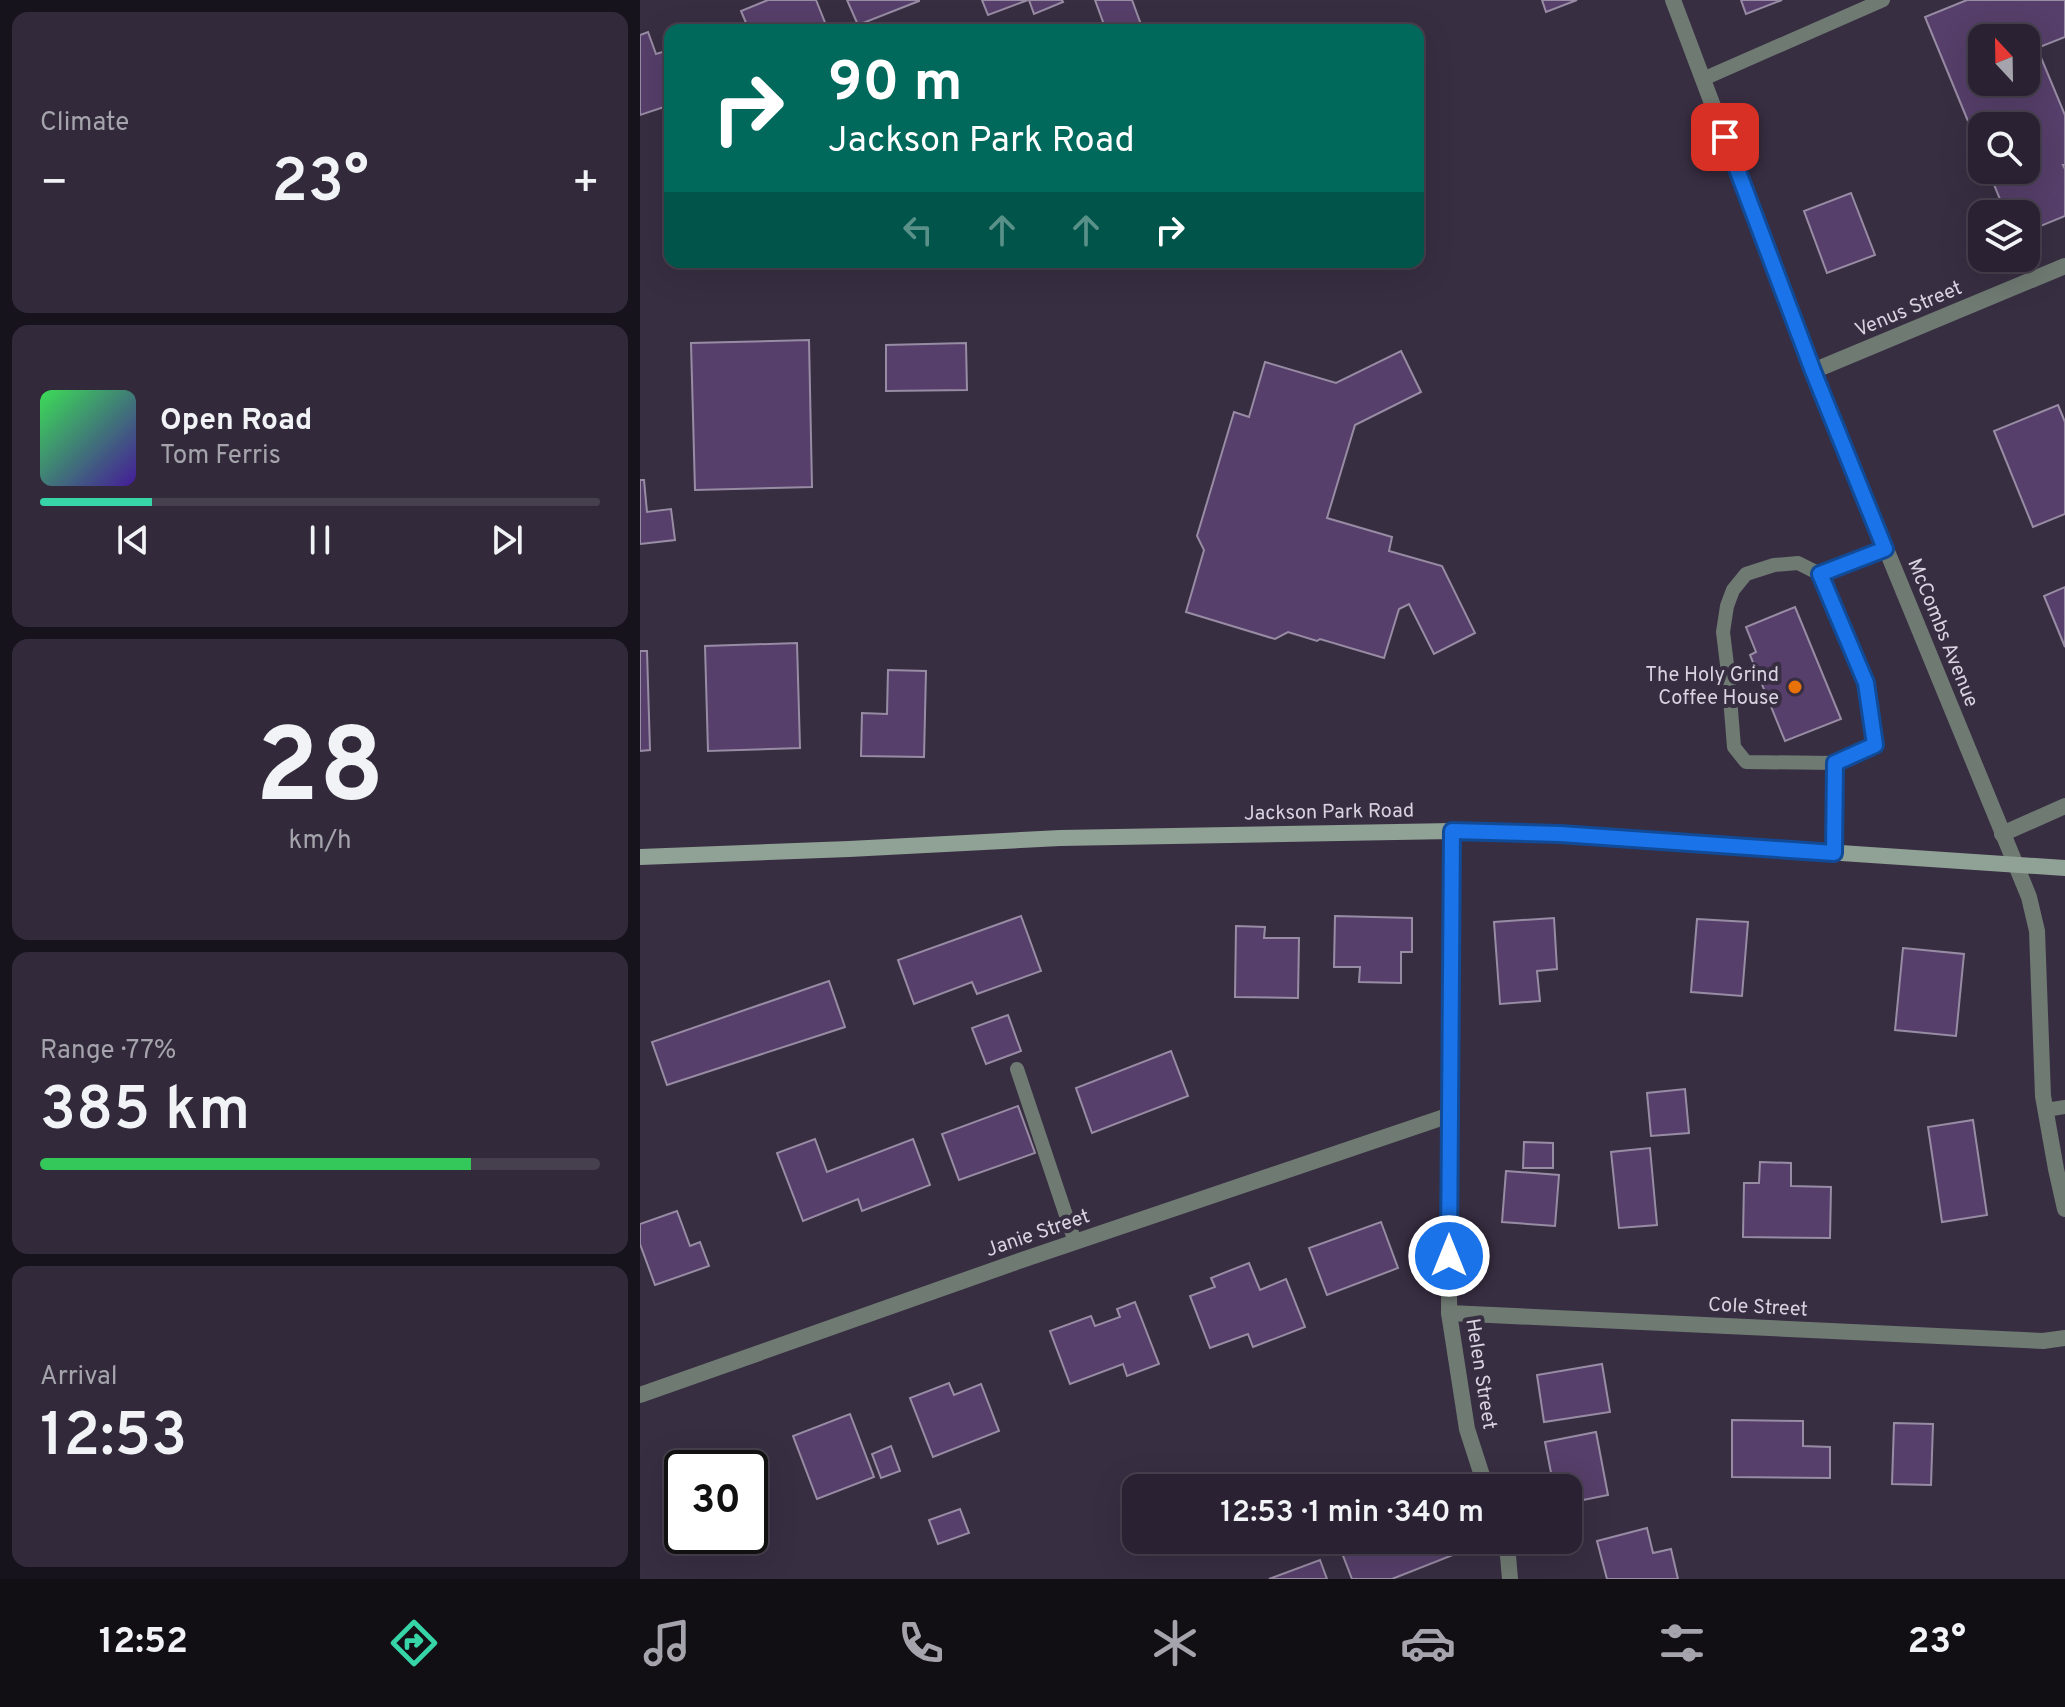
<!DOCTYPE html>
<html lang="en">
<head>
<meta charset="utf-8">
<style>
  body { margin:0; font-family:Overpass,sans-serif; background:#322a3a; color:#f1f3f6; height:100vh; display:flex; flex-direction:column; font-size:30px; white-space:nowrap }
  * { box-sizing:border-box; margin:0 }
  p { font-size:26px; color:#a5a4ac }
  .icon { flex:none; width:44px; height:44px; fill:none; stroke:currentColor; stroke-width:2; stroke-linecap:round; stroke-linejoin:round }
  .map { position:relative; flex:1; overflow:hidden }
  .panel { display:flex; flex-direction:column; gap:12px; padding:12px; background:#17131c; width:640px }
  .panel>* { flex:none }
  .banner { position:absolute; left:24px; top:24px; width:760px; height:244px; border-radius:16px; box-shadow:0 8px 32px #0002,0 0 0 2px #463f4d; background:#00695c; color:#fff; overflow:hidden }
  .needle { width:52px; rotate:338deg }
  .buttons { position:absolute; left:1328px; top:24px; display:grid; gap:16px }
  .buttons a { display:grid; place-items:center; width:72px; height:72px; border-radius:16px; background:#2a2232; box-shadow:0 8px 32px #0002,0 0 0 2px #463f4d; font-size:40px }
  .speed { position:absolute; left:24px; top:1450px; display:flex; gap:16px; font-size:40px; font-weight:700; text-align:center }
  .speed>* { display:grid; place-content:center; width:104px; height:104px; border-radius:50%; background:#2a2232; box-shadow:0 8px 32px #0002,0 0 0 2px #463f4d; line-height:1 }
  .speed .limit { border:4px solid #111; border-radius:12px; background:#fff; color:#111 }
  .pin { position:absolute; display:grid; place-items:center; width:68px; height:68px; color:#fff; margin:-34px; border-radius:16px; box-shadow:0 4px 12px #0006 }
  .me { position:absolute; width:88px; margin:-44px; rotate:0deg; stroke-linejoin:round; filter:drop-shadow(0 0 6px #0008) }
  .turn { display:flex; align-items:center; gap:28px; height:168px; padding:0 32px; font-size:36px }
  .turn .icon { width:104px; height:104px; stroke-width:2.5 }
  .turn b { display:block; font-size:56px; line-height:68px }
  .lanes { display:flex; align-items:center; height:76px; padding:0 32px; background:#0003; justify-content:center; gap:40px; direction:ltr }
  .lanes .off { opacity:.35 }
  .big { font-size:60px; font-weight:600; line-height:1.1 }
  .panel .tile { flex:1; display:flex; flex-direction:column; justify-content:center; gap:12px; min-width:0; padding:0 28px; border-radius:16px; background:#322a3a }
  .panel .dial { align-items:center; gap:0 }
  .dial b { font-size:104px; line-height:1 }
  .song { display:flex; align-items:center; gap:24px }
  .cover { width:96px; height:96px; border-radius:12px; background:linear-gradient(135deg,hsl(130 70% 55%),hsl(260 70% 35%)) }
  .played { height:8px; border-radius:4px; background:linear-gradient(90deg,#36d4a7 20%,#463f4d 20%) }
  .keys { display:flex; justify-content:space-around; direction:ltr }
  .heat { display:flex; justify-content:space-between; align-items:center; font-size:44px; direction:ltr }
  .charge { height:12px; border-radius:6px; background:linear-gradient(90deg,#34c759 77%,#463f4d 0) }
  .trip { position:absolute; left:482px; top:1474px; width:460px; height:80px; border-radius:16px; background:#2a2232; box-shadow:0 8px 32px #0002,0 0 0 2px #463f4d; font-weight:600; line-height:80px; text-align:center }
  .tabs { display:flex; height:128px; justify-content:space-around; align-items:center; background:#110e14; color:#a5a4ac }
  .tabs .icon { width:56px; height:56px }
  .tabs .on { color:#36d4a7 }
  .tabs b { font-size:36px; color:#f1f3f6 }
  main { display:flex; flex:1; min-height:0 }
  .map>svg:first-child { display:block }
  .building { fill:#563f6a; stroke:#988ca4; stroke-width:2; fill-rule:evenodd }
  .lines { fill:none; stroke-linecap:round; stroke-linejoin:round }
  .lane { stroke:#6f7a72; stroke-width:14 }
  .street { stroke:#6f7a72; stroke-width:16 }
  .secondary { stroke:#90a195; stroke-width:16 }
  .route-casing { stroke:#114b97; stroke-width:20 }
  .route { stroke:#1a73e8; stroke-width:14 }
  .food-dot { fill:#e8710a; stroke:#382e42; stroke-width:3 }
  .labels { text-anchor:middle; dominant-baseline:central; stroke-width:8; stroke-linejoin:round; paint-order:stroke }
  .street-label { font-size:20px; fill:#d9d3e0; stroke:#382e42 }
  .poi-label { font-size:20px; fill:#d9d3e0; stroke:#382e42; text-anchor:end }
</style>
</head>
<body>
<main>
<section class="panel">
<div class="tile"><p>Climate</p>
<div class="heat"><a>−</a><b class="big">23°</b><a>+</a></div>
</div>
<div class="tile">
<div class="song"><i class="cover"></i><div><b>Open Road</b><p>Tom Ferris</p></div></div>
<div class="played"></div>
<div class="keys"><svg class="icon" aria-label="previous" viewBox="0 0 24 24"><path d="M18 5L8 12l10 7zM5 5v14"/></svg><svg class="icon" aria-label="pause" viewBox="0 0 24 24"><path d="M8 5v14M16 5v14"/></svg><svg class="icon" aria-label="next" viewBox="0 0 24 24"><path d="M6 5l10 7-10 7zM19 5v14"/></svg></div>
</div>
<div class="tile dial"><b>28</b><p>km/h</p></div>
<div class="tile"><p>Range · 77%</p><b class="big">385 km</b><div class="charge"></div></div>
<div class="tile"><p>Arrival</p><b class="big">12:53</b></div>
</section>
<div class="map">
<svg width="1425" height="1579" viewBox="0 0 1425 1579">
  <rect width="100%" height="100%" fill="#382e42"/>
  <g class="building">
    <polygon points="128,0 176,0 188,30 109,30 101,11"/>
    <polygon points="207,0 279,0 279,1 218,25"/>
    <polygon points="342,0 388,0 348,15"/>
    <polygon points="389,0 422,0 423,2 394,14"/>
    <polygon points="455,0 492,0 503,30 466,30"/>
    <polygon points="902,0 937,0 906,12"/>
    <polygon points="1101,0 1142,0 1106,14"/>
    <path d="M1327 0H1425V37L1397 48 1425 115V165H1423L1425 169V216L1386 232V214H1366L1348 170H1386V126H1342V155L1285 17ZM1342 38H1386V82H1342Z"/>
    <polygon points="8,32 16,54 29,50 30,53 30,105 0,115 0,35"/>
    <polygon points="1211,193 1235,255 1187,273 1164,211"/>
    <polygon points="169,340 172,487 55,490 51,343"/>
    <polygon points="326,343 327,390 246,391 246,345"/>
    <polygon points="761,351 781,392 715,425 687,518 752,537 749,551 802,566 835,633 794,654 769,604 759,609 744,658 680,639 677,641 648,632 635,639 546,612 564,550 557,536 594,412 609,417 625,362 696,383"/>
    <polygon points="1418,405 1425,422 1425,514 1393,527 1354,431"/>
    <polygon points="0,480 4,480 7,512 31,509 35,540 0,544"/>
    <polygon points="1425,587 1425,647 1404,596"/>
    <polygon points="1155,607 1201,719 1145,741 1110,655 1116,652 1106,627"/>
    <polygon points="157,643 160,748 68,751 65,646"/>
    <polygon points="0,651 7,651 10,750 0,751"/>
    <polygon points="248,670 286,671 284,757 221,756 222,713 247,714"/>
    <polygon points="381,916 401,971 337,994 332,982 274,1004 258,960"/>
    <polygon points="695,916 772,918 772,952 761,952 761,983 719,982 720,967 694,967"/>
    <polygon points="914,918 917,969 897,971 900,1001 860,1004 854,922"/>
    <polygon points="1057,919 1108,922 1102,996 1051,992"/>
    <polygon points="596,926 625,927 624,938 659,938 658,998 595,997"/>
    <polygon points="1263,948 1324,954 1316,1036 1255,1030"/>
    <polygon points="189,981 205,1027 27,1085 12,1042"/>
    <polygon points="368,1015 381,1051 346,1064 332,1028"/>
    <polygon points="531,1051 548,1096 452,1133 436,1088"/>
    <polygon points="1045,1089 1049,1133 1011,1136 1007,1093"/>
    <polygon points="378,1106 395,1153 319,1180 302,1134"/>
    <polygon points="1333,1120 1347,1215 1302,1222 1288,1127"/>
    <polygon points="175,1139 187,1172 273,1139 290,1185 222,1211 218,1199 163,1221 137,1153"/>
    <polygon points="884,1142 913,1143 913,1168 883,1168"/>
    <polygon points="1010,1148 1017,1225 979,1228 971,1152"/>
    <polygon points="1120,1162 1151,1163 1151,1186 1191,1187 1190,1238 1103,1237 1104,1183 1119,1183"/>
    <polygon points="866,1171 919,1175 915,1226 862,1222"/>
    <polygon points="37,1211 50,1246 60,1242 69,1266 15,1285 0,1244 0,1224"/>
    <polygon points="741,1222 758,1268 687,1295 669,1248"/>
    <polygon points="609,1263 620,1290 646,1279 665,1327 613,1347 608,1334 570,1348 550,1296 575,1287 571,1278"/>
    <polygon points="495,1302 519,1364 487,1376 483,1364 430,1384 410,1331 451,1316 455,1326 480,1317 477,1309"/>
    <polygon points="962,1364 970,1412 904,1422 897,1375"/>
    <polygon points="309,1383 314,1395 341,1384 359,1431 293,1457 270,1398"/>
    <polygon points="210,1414 234,1477 177,1499 153,1436"/>
    <polygon points="1092,1420 1163,1421 1163,1446 1190,1447 1190,1478 1092,1477"/>
    <polygon points="1254,1423 1293,1424 1291,1485 1252,1484"/>
    <polygon points="956,1432 968,1495 928,1503 928,1488 914,1488 905,1442"/>
    <polygon points="251,1446 260,1471 241,1478 232,1454"/>
    <polygon points="320,1509 329,1533 298,1544 289,1520"/>
    <polygon points="1007,1528 1013,1553 1031,1549 1038,1579 967,1579 957,1541"/>
    <polygon points="697,1540 808,1540 813,1555 752,1579 712,1579"/>
    <polygon points="680,1560 687,1579 629,1579"/>
  </g>
  <g class="lines">
    <g class="lane">
      <polyline points="1063,79 1243,0"/>
      <polyline points="1180,574 1226,683 1235,745 1195,763 1106,762 1094,747 1088,673 1083,632 1087,606 1093,590 1106,574 1134,565 1158,563 1180,574 1245,549"/>
      <polyline points="1194,853 1195,763"/>
      <polyline points="377,1069 435,1242"/>
      <polyline points="1406,1110 1425,1107"/>
    </g>
    <g class="street">
      <polyline points="1033,0 1173,371 1389,897 1397,931 1403,1096 1416,1169 1425,1209"/>
      <polyline points="1173,371 1425,266"/>
      <polyline points="812,831 809,1313 827,1429 846,1488"/>
      <polyline points="1362,834 1425,806"/>
      <polyline points="809,1313 1403,1341 1425,1338"/>
      <polyline points="0,1395 382,1260 810,1115"/>
      <polyline points="863,1540 868,1556 870,1579"/>
    </g>
    <polyline class="secondary" points="0,857 209,849 420,838 812,831 920,834 1425,868"/>
  </g>
  <g class="lines">
    <g class="route-casing">
      <polyline id="route" points="809,1256 812,831 920,834 1194,853 1195,763 1235,745 1226,683 1180,574 1245,549 1173,371 1085,137"/>
    </g>
    <use href="#route" class="route"/>
  </g>
  <circle class="food-dot" cx="1155" cy="687" r="8"/>
  <g class="labels">
    <g class="street-label">
      <text transform="translate(1269 310) rotate(-23)">Venus Street</text>
      <text transform="translate(1302 633) rotate(68)">McCombs Avenue</text>
      <text transform="translate(689 813) rotate(-1)">Jackson Park Road</text>
      <text transform="translate(398 1234) rotate(-19)">Janie Street</text>
      <text transform="translate(1118 1308) rotate(3)">Cole Street</text>
      <text transform="translate(840 1374) rotate(81)">Helen Street</text>
    </g>
    <g class="poi-label">
      <text x="1139" y="676">The Holy Grind<tspan x="1139" dy="23">Coffee House</tspan></text>
    </g>
  </g>
</svg>
<div class="buttons">
<a><svg class="needle" viewBox="-14 -14 28 28"><path d="M0-13l5 13h-10z" fill="#e53935"/><path d="M0 13l5-13h-10z" fill="#a5a4ac"/></svg></a>
<a><svg class="icon" aria-label="search" viewBox="0 0 24 24"><circle cx="10" cy="10" r="6"/><path d="M15 15l6 6"/></svg></a>
<a><svg class="icon" aria-label="layers" viewBox="0 0 24 24"><path d="M12 4l9 5-9 5-9-5zM3 14l9 5 9-5"/></svg></a>
</div>
<div class="speed"><div class="limit">30</div></div>
<div class="pin" style="left:1085px;top:137px;background:#d93025"><svg class="icon" aria-label="arrive" viewBox="0 0 24 24"><path d="M6 21V4h12l-3 4 3 4H6"/></svg></div>
<svg class="me" style="left:809px;top:1256px" viewBox="-20 -20 40 40"><circle r="17" fill="#1a73e8" stroke="#fff" stroke-width="3"/><path d="M0-11L8 9 0 5-8 9z" fill="#fff"/></svg>
<div class="trip">12:53 · 1 min · 340 m</div>
<div class="banner">
<div class="turn"><svg class="icon" aria-label="right" viewBox="0 0 24 24"><path d="M7 20v-9h11M14 6l5 5-5 5"/></svg><div><b>90 m</b>Jackson Park Road</div></div>
<div class="lanes"><svg class="icon off" aria-label="left" viewBox="0 0 24 24"><path d="M17 20v-9H6M10 6l-5 5 5 5"/></svg><svg class="icon off" aria-label="ahead" viewBox="0 0 24 24"><path d="M12 20V5M6 11l6-6 6 6"/></svg><svg class="icon off" aria-label="ahead" viewBox="0 0 24 24"><path d="M12 20V5M6 11l6-6 6 6"/></svg><svg class="icon" aria-label="right" viewBox="0 0 24 24"><path d="M7 20v-9h11M14 6l5 5-5 5"/></svg></div>
</div>
</div>
</main>
<nav class="tabs">
<b>12:52</b>
<svg class="icon on" aria-label="directions" viewBox="0 0 24 24"><path d="M12 3l9 9-9 9-9-9zM9 14v-3h6M13 9l2 2-2 2"/></svg>
<svg class="icon" aria-label="music" viewBox="0 0 24 24"><path d="M9 18V5l10-2v13"/><circle cx="6" cy="18" r="3"/><circle cx="16" cy="16" r="3"/></svg>
<svg class="icon" aria-label="phone" viewBox="0 0 24 24"><path d="M5 4h4l2 5-3 2q2 4 5 5l2-3 5 2v4C11 20 4 13 5 4z"/></svg>
<svg class="icon" aria-label="climate" viewBox="0 0 24 24"><path d="M12 3v18M4 7l16 10M4 17L20 7"/></svg>
<svg class="icon" aria-label="car" viewBox="0 0 24 24"><path d="M5 17H2v-5l4-1 3-4h7l3 4 3 1v5h-3M9 17h6M6 11h13"/><circle cx="7" cy="17" r="2"/><circle cx="17" cy="17" r="2"/></svg>
<svg class="icon" aria-label="filters" viewBox="0 0 24 24"><path d="M4 7h16M4 17h16"/><circle cx="9" cy="7" r="2"/><circle cx="15" cy="17" r="2"/></svg>
<b>23°</b>
</nav>
</body>
</html>
